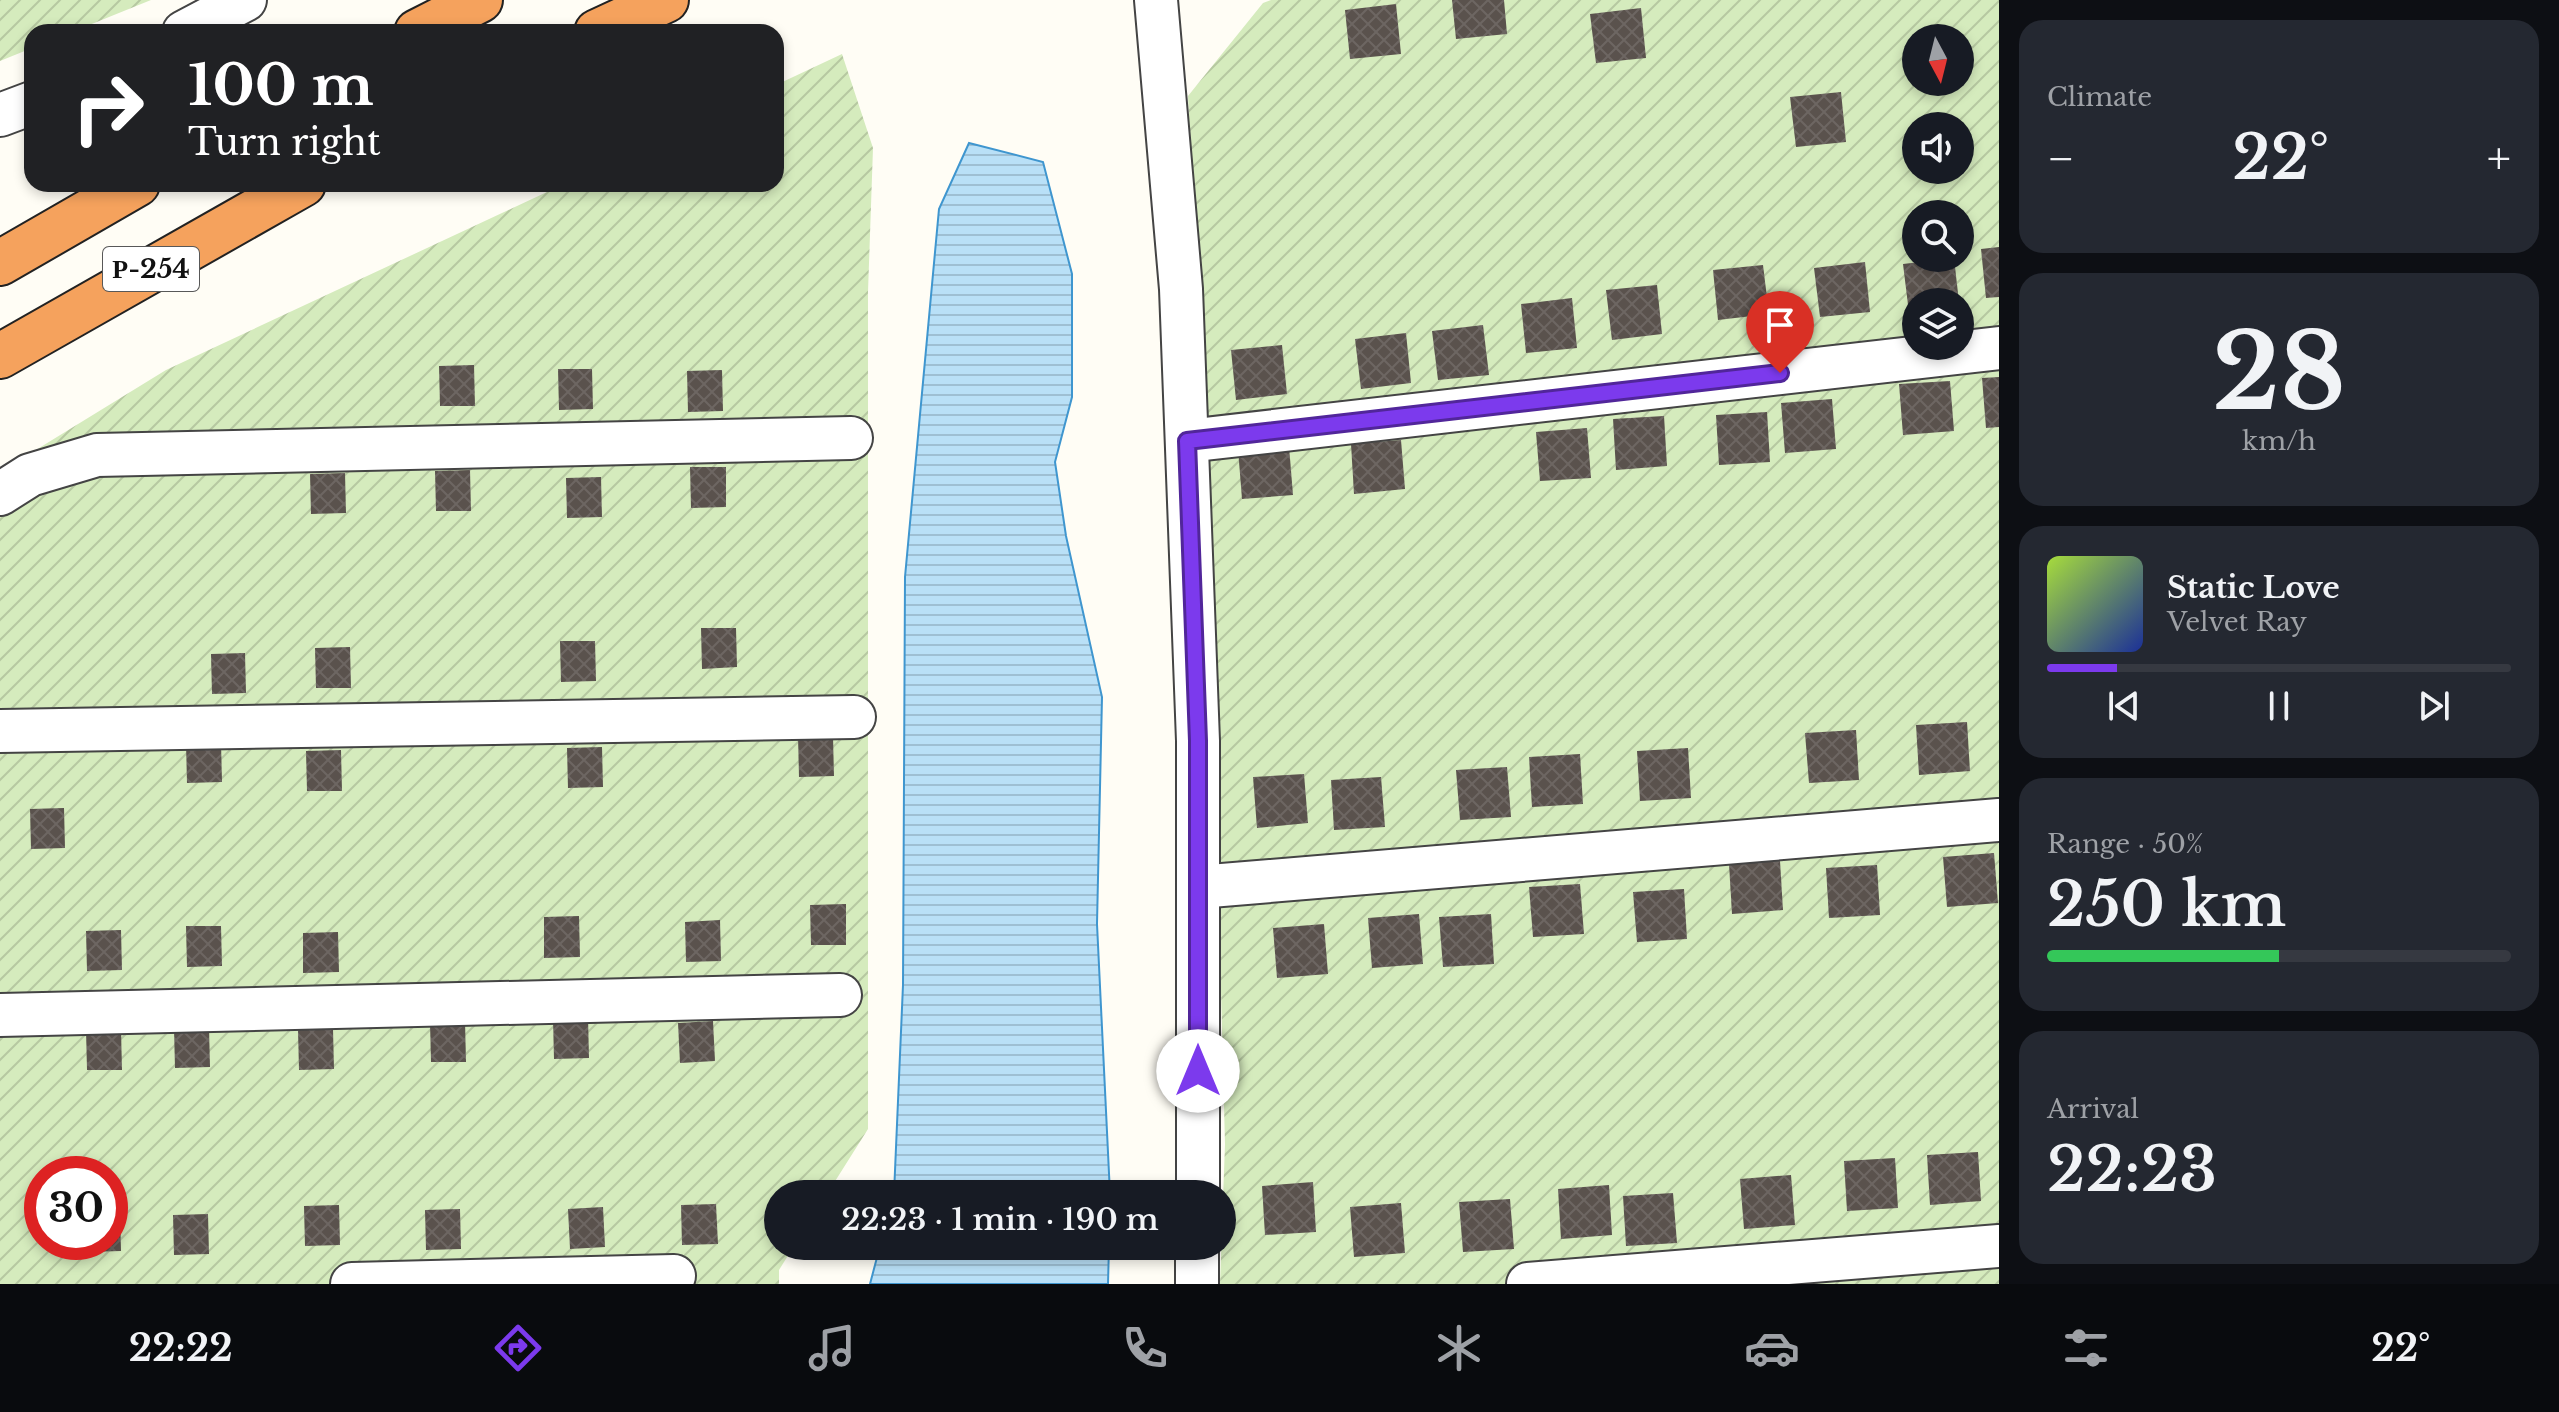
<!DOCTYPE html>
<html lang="en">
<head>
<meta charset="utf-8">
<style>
  body { margin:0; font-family:"Libre Baskerville",serif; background:#242831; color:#f1f3f6; height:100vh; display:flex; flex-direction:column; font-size:30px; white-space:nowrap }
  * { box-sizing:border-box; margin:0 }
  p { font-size:26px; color:#9ea1a6 }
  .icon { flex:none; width:44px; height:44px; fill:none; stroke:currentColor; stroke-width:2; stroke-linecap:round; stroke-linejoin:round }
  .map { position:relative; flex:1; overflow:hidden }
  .drawer { display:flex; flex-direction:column; gap:20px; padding:20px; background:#0d0f14; width:560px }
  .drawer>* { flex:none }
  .hud { position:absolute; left:24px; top:24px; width:760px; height:168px; border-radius:24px; box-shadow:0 4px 12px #0003; background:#202124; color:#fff; overflow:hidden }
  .needle { width:52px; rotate:173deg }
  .controls { position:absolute; left:1902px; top:24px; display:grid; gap:16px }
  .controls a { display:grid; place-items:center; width:72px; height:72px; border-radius:50%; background:#171b24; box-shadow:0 4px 12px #0003; font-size:40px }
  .speed { position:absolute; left:24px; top:1156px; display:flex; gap:16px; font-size:40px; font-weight:700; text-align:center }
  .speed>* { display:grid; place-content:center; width:104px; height:104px; border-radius:50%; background:#171b24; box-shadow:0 4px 12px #0003; line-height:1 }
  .speed .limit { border:12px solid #d22; background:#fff; color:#111 }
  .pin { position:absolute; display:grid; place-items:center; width:68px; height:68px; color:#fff; margin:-82px -34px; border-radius:50% 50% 50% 0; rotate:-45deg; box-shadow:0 0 8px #0007 }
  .pin .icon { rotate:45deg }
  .me { position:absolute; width:88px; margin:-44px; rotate:0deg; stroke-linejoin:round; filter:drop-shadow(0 0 6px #0008) }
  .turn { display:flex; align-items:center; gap:28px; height:168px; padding:0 32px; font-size:36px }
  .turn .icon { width:104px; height:104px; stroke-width:2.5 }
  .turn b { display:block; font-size:56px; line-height:68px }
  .big { font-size:60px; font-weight:600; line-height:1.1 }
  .drawer .card { flex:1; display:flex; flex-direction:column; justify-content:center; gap:12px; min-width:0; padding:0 28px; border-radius:24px; background:#242831 }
  .drawer .dial { align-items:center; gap:0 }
  .dial b { font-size:104px; line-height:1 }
  .song { display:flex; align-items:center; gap:24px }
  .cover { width:96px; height:96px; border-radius:12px; background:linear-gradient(135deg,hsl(80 70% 55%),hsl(230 70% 35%)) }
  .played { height:8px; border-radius:4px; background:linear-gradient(90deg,#7c3aed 15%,#363941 15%) }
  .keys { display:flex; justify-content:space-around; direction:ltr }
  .heat { display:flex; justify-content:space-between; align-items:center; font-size:44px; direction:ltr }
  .charge { height:12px; border-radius:6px; background:linear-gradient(90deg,#34c759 50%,#363941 0) }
  .trip { position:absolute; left:764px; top:1180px; width:472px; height:80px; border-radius:40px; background:#171b24; box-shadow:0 4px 12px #0003; font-weight:600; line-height:80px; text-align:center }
  .menu { display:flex; height:128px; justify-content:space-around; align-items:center; background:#090b0e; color:#9ea1a6 }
  .menu .icon { width:56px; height:56px }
  .menu .current { color:#7c3aed }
  .menu b { font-size:36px; color:#f1f3f6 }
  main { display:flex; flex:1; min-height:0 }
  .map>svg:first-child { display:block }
  .garden { fill:url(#garden-furrows); fill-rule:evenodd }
  .water { fill:url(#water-rules); stroke:#3f96cf; stroke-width:2 }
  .building { fill:url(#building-cross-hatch) }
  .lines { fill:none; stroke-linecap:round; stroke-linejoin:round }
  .minor-casing { stroke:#444; stroke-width:46 }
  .highway-casing { stroke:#222; stroke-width:48 }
  .minor { stroke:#fff; stroke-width:42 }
  .highway { stroke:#f5a25d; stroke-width:44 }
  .route-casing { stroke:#51269a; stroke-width:20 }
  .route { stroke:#7c3aed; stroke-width:14 }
  .labels { text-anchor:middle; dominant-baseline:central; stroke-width:8; stroke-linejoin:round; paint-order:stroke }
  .shield { fill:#fff; stroke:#585858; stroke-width:2 }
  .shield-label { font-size:26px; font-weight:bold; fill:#111 }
</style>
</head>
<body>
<main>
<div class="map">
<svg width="1999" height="1284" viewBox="0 0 1999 1284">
  <defs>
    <pattern id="garden-furrows" width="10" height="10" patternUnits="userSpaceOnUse" patternTransform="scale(2)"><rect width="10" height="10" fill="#d5ebbd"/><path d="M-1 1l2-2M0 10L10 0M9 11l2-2" fill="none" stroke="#b6c8a1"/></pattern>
    <pattern id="water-rules" width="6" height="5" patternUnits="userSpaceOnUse" patternTransform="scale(2)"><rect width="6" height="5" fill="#b9e0f7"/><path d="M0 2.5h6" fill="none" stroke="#9ebfd3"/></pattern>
    <pattern id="building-cross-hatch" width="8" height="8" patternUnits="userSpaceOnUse" patternTransform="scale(2)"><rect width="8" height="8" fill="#5a524d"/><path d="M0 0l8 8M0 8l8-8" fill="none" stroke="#6d6662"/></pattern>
  </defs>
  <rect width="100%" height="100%" fill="#fffdf5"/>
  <g class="garden">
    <polygon points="0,0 151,0 72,32 32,32 32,48 0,61"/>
    <path d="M1271 0H1999V1284H1220L1225 1144 1211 609 1188 96 1263 3ZM1916 38H1960V82H1916ZM1916 126H1960V170H1916ZM1916 214H1960V258H1916ZM1916 302H1960V346H1916Z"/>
    <path d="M842 54 873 148 868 292V1129L827 1194H778V1246H794L779 1270V1284H0V472L166 370 564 184H776V85ZM42 1174H110V1242H42Z"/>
  </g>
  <g class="water">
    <polygon points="969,143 1043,162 1072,274 1072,397 1055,462 1066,536 1102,697 1097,924 1110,1194 894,1194 903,985 905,577 939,209"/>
    <polygon points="880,1246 1109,1246 1108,1284 870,1284"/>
  </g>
  <g class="building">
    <polygon points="1452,0 1504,0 1507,34 1456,39"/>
    <polygon points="1396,4 1401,54 1350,59 1345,10"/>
    <polygon points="1641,8 1646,58 1596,63 1590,14"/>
    <polygon points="1841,92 1846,142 1796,147 1790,97"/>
    <polygon points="1999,247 1999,297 1986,298 1981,249"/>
    <polygon points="1954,258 1959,302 1916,302 1916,313 1909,313 1903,264"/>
    <polygon points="1865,262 1870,312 1820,317 1814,268"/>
    <polygon points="1763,265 1769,314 1718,320 1713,270"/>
    <polygon points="1657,285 1662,334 1612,340 1606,290"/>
    <polygon points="1572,298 1577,348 1526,353 1521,304"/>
    <polygon points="1483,325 1489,375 1438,380 1432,331"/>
    <polygon points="1406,333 1411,383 1361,389 1355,339"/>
    <polygon points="1282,345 1287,394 1236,400 1231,350"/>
    <polygon points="474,365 475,406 440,406 439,366"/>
    <polygon points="558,369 592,369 593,409 559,410"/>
    <polygon points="722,370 723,411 688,412 687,371"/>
    <polygon points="1999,377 1999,427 1986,428 1982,378"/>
    <polygon points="1950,381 1954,431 1903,435 1899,384"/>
    <polygon points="1832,399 1836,449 1785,453 1781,403"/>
    <polygon points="1767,412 1770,462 1719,465 1716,415"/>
    <polygon points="1664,416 1667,466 1616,470 1613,419"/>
    <polygon points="1587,428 1591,478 1540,481 1536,432"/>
    <polygon points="1401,440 1405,489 1354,494 1351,444"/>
    <polygon points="1289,446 1293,495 1242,499 1238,449"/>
    <polygon points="690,467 726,467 726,507 691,508"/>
    <polygon points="470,470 471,511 436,511 435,471"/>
    <polygon points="345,473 346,513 311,514 310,474"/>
    <polygon points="601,477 602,517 567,518 566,478"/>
    <polygon points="701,628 736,628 737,667 702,669"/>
    <polygon points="560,641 595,641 596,681 561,682"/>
    <polygon points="350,647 351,688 316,688 315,648"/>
    <polygon points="245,653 246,693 212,694 211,654"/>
    <polygon points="1967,722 1970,771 1919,775 1916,725"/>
    <polygon points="1856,730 1859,780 1809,783 1805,733"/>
    <polygon points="798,736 833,736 834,776 799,777"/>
    <polygon points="221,742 222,782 187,783 186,743"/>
    <polygon points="602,747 603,787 568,788 567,748"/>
    <polygon points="1688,748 1691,798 1640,801 1637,751"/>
    <polygon points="341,750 342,791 307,791 306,751"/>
    <polygon points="1580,754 1583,804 1532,807 1529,757"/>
    <polygon points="1507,767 1511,817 1460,820 1456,770"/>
    <polygon points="1304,774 1308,823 1257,828 1253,777"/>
    <polygon points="1381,777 1385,827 1334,830 1331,780"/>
    <polygon points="64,808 65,848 31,849 30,809"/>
    <polygon points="1994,853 1998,903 1947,907 1943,857"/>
    <polygon points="1780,861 1783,910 1732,914 1729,864"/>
    <polygon points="1877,865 1880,915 1829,918 1826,868"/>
    <polygon points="1580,884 1584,934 1533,937 1529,887"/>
    <polygon points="1684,889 1687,939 1637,942 1633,892"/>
    <polygon points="846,904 846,945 811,945 810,905"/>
    <polygon points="1419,914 1423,964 1372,968 1368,918"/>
    <polygon points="1491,914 1494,964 1443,967 1439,917"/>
    <polygon points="579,916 580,957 544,958 544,917"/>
    <polygon points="720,920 721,961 686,962 685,922"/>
    <polygon points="1324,924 1328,974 1277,978 1273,928"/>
    <polygon points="186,926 221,926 222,966 187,967"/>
    <polygon points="121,930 122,970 87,971 86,931"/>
    <polygon points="338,932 339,972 303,973 303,933"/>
    <polygon points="588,1017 589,1058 554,1059 553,1019"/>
    <polygon points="465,1021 466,1062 431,1062 430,1023"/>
    <polygon points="713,1021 715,1061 680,1063 678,1023"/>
    <polygon points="209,1027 210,1067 175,1068 174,1029"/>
    <polygon points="121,1029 122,1070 87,1070 86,1030"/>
    <polygon points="333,1029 334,1069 299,1070 298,1030"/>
    <polygon points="1978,1152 1981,1201 1930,1205 1927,1155"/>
    <polygon points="1895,1158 1898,1208 1847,1211 1844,1161"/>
    <polygon points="1791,1175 1795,1225 1744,1229 1740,1179"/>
    <polygon points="1313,1182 1316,1232 1265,1235 1262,1186"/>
    <polygon points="1609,1185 1612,1235 1561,1239 1558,1189"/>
    <polygon points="1673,1193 1677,1243 1626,1246 1623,1196"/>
    <polygon points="1510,1199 1514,1249 1463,1252 1459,1202"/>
    <polygon points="1401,1203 1405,1253 1354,1257 1350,1207"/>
    <polygon points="716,1204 718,1244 682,1245 681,1205"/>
    <polygon points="339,1205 340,1245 305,1246 304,1206"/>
    <polygon points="603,1207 605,1247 570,1249 568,1209"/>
    <polygon points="460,1209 461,1249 426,1250 425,1210"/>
    <polygon points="120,1211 121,1251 86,1252 86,1242 110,1242 110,1212"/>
    <polygon points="208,1214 209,1254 174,1255 173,1215"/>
  </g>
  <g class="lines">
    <g class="minor-casing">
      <g id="minor">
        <polyline points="1156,0 1181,289 1198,741 1198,1194"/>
        <polyline points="184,32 245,0"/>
        <polyline points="0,115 32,103"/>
        <polyline points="1187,441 1999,348"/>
        <polyline points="0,494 30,475 97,455 851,438"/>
        <polyline points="0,731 854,717"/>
        <polyline points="1198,887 1999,820"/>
        <polyline points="0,1015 840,995"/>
        <polyline points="352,1284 674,1276"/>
        <polyline points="1197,1284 1197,1246"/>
        <polyline points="1528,1284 1999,1246"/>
      </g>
    </g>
    <g class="highway-casing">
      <g id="highway">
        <polyline points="417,32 480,0"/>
        <polyline points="597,32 666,0"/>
        <polyline points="0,263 137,184"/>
        <polyline points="0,356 303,184"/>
      </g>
    </g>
    <use href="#minor" class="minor"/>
    <use href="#highway" class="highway"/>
  </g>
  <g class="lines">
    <g class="route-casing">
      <polyline id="route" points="1198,1071 1198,741 1187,441 1780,373"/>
    </g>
    <use href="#route" class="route"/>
  </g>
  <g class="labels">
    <rect class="shield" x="103" y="247" width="96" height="44" rx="6"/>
    <g class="shield-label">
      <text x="151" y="269">Р-254</text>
    </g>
  </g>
</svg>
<div class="controls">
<a><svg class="needle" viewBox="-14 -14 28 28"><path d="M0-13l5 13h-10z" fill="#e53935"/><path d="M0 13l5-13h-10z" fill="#9ea1a6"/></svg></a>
<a><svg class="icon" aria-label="sound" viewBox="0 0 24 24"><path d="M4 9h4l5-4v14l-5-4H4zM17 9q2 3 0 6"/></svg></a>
<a><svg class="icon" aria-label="search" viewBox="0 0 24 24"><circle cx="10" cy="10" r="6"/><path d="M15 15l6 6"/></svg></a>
<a><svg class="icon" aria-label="layers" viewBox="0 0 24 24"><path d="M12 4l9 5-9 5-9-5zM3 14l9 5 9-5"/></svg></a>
</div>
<div class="speed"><div class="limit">30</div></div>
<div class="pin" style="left:1780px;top:373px;background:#d93025"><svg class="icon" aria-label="arrive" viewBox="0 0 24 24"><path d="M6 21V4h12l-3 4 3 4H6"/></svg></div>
<svg class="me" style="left:1198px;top:1071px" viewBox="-20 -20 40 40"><circle r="19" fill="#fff"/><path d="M0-13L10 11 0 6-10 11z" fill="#7c3aed"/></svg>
<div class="trip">22:23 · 1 min · 190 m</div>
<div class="hud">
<div class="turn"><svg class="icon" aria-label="right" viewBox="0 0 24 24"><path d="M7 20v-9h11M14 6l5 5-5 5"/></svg><div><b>100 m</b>Turn right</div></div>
</div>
</div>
<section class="drawer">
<div class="card"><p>Climate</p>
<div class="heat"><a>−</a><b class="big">22°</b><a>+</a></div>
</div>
<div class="card dial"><b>28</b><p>km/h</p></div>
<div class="card">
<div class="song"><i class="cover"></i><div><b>Static Love</b><p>Velvet Ray</p></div></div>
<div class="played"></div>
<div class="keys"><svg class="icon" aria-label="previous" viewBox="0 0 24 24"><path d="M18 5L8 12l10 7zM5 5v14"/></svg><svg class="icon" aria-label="pause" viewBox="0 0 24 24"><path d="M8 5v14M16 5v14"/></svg><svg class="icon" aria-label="next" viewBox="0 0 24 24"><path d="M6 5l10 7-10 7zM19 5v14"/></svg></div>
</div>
<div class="card"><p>Range · 50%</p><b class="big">250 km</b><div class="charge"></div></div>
<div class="card"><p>Arrival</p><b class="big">22:23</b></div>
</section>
</main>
<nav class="menu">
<b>22:22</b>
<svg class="icon current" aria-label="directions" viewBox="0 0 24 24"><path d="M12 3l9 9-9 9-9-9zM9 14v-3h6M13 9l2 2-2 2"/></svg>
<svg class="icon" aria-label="music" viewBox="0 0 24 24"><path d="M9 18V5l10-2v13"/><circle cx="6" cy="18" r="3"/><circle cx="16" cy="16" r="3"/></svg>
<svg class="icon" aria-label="phone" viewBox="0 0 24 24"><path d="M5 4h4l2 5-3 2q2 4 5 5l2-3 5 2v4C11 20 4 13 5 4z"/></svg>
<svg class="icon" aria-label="climate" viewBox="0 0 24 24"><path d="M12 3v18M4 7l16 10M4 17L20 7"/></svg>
<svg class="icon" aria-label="car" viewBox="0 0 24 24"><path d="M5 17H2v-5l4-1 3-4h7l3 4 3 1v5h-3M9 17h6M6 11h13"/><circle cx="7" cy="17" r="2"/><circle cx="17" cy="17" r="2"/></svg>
<svg class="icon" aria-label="filters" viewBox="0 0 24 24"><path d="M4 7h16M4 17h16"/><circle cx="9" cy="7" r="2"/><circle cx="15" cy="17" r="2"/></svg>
<b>22°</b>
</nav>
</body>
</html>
